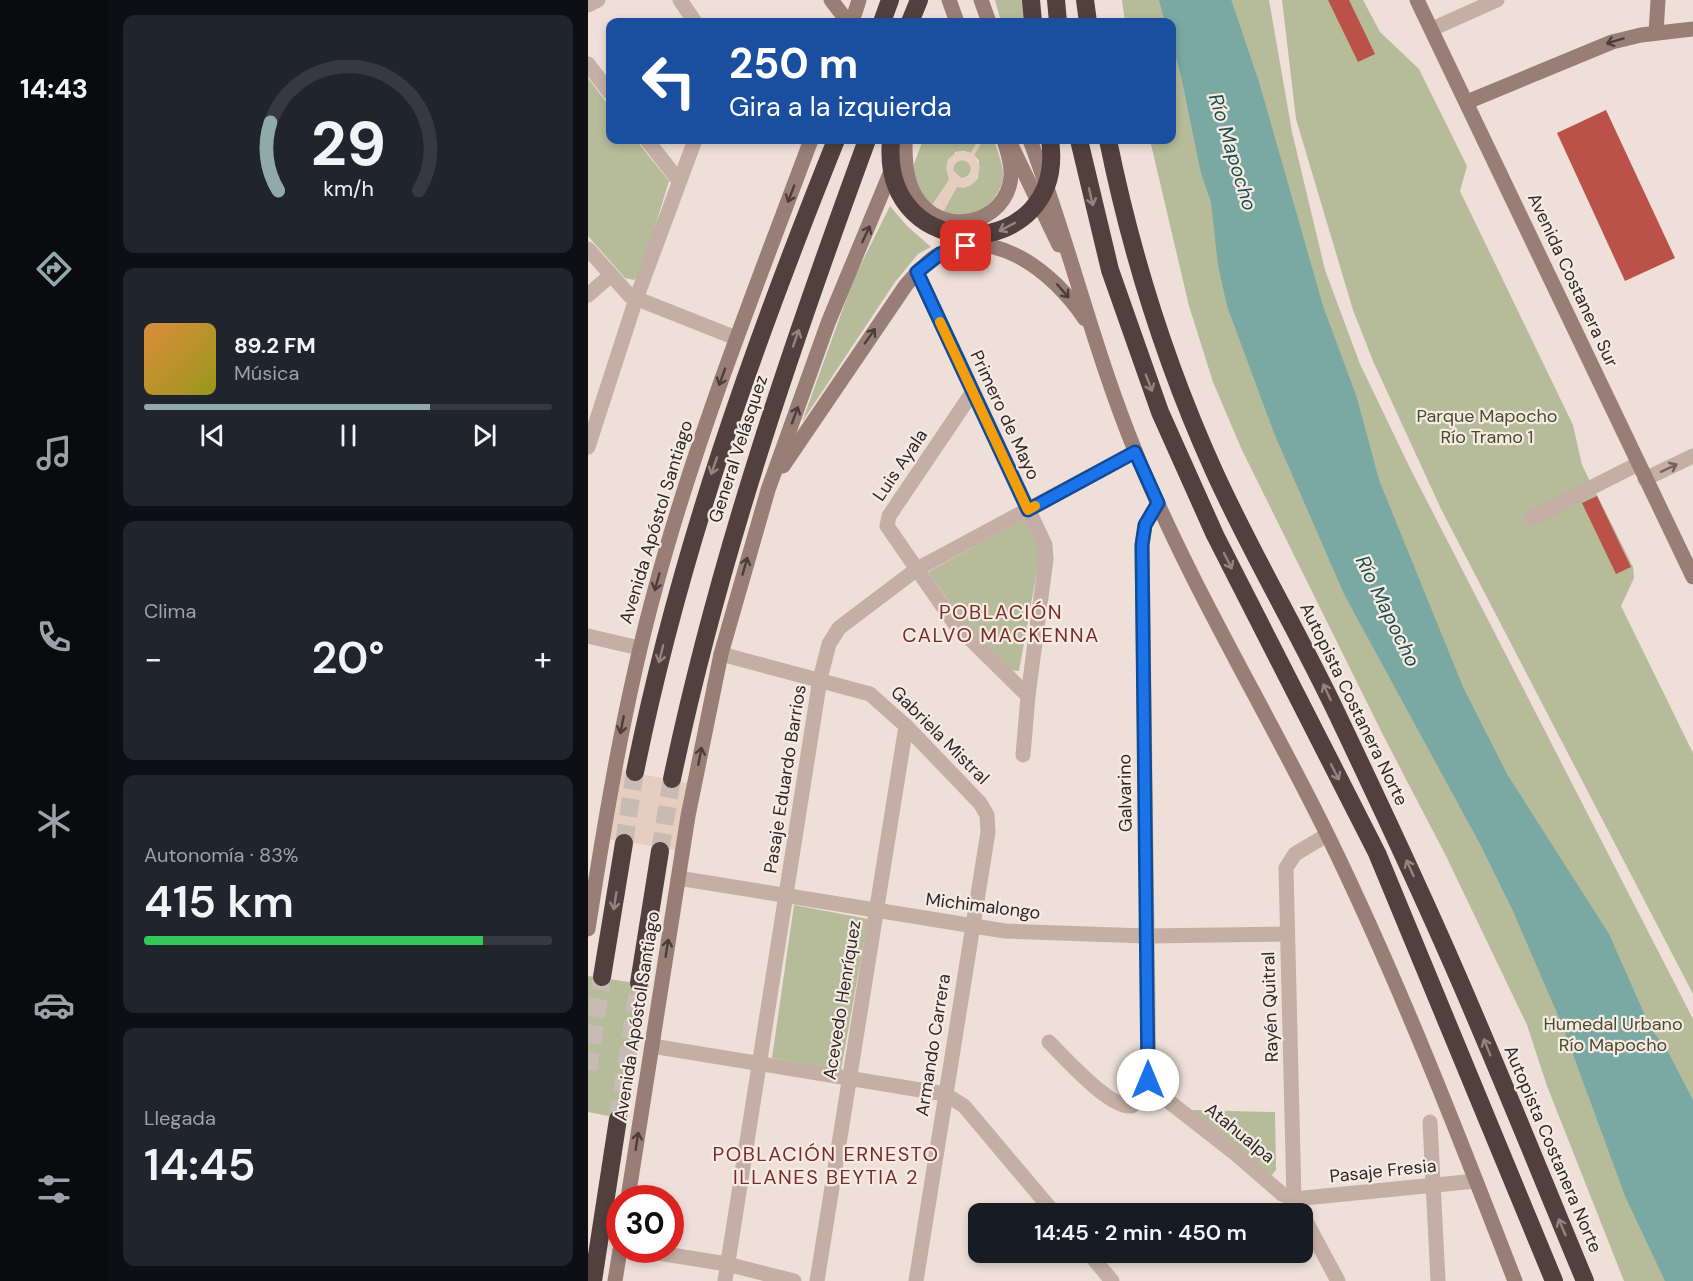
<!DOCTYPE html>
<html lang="es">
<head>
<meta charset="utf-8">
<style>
  body { margin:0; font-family:"DM Sans",sans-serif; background:#20242c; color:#f1f3f6; height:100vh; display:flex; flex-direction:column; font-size:22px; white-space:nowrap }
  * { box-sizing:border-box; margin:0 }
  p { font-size:20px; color:#9ea1a6 }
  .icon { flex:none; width:33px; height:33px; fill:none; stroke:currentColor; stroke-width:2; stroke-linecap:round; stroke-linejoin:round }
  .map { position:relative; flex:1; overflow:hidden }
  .details { display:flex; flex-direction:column; gap:15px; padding:15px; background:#0d0f14; width:480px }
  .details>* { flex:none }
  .banner { position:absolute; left:18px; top:18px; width:570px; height:126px; border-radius:12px; box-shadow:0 3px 9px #0003; background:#1a4fa0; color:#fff; overflow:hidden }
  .speed { position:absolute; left:18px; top:1185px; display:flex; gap:12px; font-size:30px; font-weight:700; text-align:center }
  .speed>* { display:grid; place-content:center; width:78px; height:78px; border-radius:50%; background:#171b24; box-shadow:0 3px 9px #0003; line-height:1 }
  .speed .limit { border:9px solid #d22; background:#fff; color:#111 }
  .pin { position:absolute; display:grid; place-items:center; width:51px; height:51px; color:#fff; margin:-26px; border-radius:12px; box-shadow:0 3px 9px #0006 }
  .me { position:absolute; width:66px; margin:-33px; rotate:0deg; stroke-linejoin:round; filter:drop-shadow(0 0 4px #0008) }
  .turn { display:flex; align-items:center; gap:21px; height:126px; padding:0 24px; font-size:27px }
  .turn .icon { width:78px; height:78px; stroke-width:2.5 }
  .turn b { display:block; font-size:42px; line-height:51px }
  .big { font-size:45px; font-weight:600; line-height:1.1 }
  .details .card { flex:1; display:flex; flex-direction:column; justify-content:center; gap:9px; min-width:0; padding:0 21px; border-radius:12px; background:#20242c }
  .details .dial { align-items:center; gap:0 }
  .dial svg { height:156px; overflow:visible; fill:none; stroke:#363941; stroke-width:7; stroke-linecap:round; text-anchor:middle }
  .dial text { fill:#f1f3f6; stroke:none }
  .song { display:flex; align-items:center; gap:18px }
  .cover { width:72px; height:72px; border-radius:9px; background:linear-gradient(135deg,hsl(30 70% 55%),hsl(60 70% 35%)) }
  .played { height:6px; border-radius:3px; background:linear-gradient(90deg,#92a9a9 70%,#363941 70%) }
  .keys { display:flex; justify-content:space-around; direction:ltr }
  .heat { display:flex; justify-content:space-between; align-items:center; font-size:33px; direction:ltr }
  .charge { height:9px; border-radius:4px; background:linear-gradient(90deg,#34c759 83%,#363941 0) }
  .trip { position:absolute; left:380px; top:1203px; width:345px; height:60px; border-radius:12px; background:#171b24; box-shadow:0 3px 9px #0003; font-weight:600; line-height:60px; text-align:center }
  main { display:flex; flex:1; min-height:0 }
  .menu { display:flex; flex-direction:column; width:108px; justify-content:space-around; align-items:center; background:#090b0e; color:#9ea1a6 }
  .menu .icon { width:42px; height:42px }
  .menu .selected { color:#92a9a9 }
  .menu b { font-size:27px; color:#f1f3f6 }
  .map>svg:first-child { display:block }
  .green { fill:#b6bb9a }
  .plaza { fill:#e5cec0; fill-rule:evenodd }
  .water { fill:#7aa8a2 }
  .building { fill:#bb5249 }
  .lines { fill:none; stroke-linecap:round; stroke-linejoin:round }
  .highway-tunnel { stroke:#c8bbb4; stroke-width:18; stroke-dasharray:18 9; stroke-linecap:butt }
  .street { stroke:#c5aea5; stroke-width:15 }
  .secondary { stroke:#987e77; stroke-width:15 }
  .highway { stroke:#51403d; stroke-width:18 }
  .oneway { stroke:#4b3d3a }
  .oneway2 { stroke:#938480 }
  .oneway3 { stroke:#74645f }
  .route-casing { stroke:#114b97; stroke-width:15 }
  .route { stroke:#1a73e8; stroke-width:10 }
  .slow { stroke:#f59e0b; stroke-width:10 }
  .labels { text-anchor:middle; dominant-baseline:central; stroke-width:4.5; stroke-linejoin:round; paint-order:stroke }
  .street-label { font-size:18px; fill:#312726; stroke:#f6ebe4 }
  .park-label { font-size:18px; fill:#474d2c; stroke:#f6ebe4 }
  .water-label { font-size:20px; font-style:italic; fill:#1f4f4a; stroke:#f6ebe4 }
  .neighbourhood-label { font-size:20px; letter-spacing:1.5px; fill:#792c26; stroke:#f6ebe4 }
</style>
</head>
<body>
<main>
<nav class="menu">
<b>14:43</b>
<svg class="icon selected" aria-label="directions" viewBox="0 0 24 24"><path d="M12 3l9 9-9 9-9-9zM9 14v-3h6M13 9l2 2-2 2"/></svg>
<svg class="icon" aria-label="music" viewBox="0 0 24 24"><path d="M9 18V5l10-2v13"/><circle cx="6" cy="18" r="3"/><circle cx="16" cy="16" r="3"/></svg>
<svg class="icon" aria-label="phone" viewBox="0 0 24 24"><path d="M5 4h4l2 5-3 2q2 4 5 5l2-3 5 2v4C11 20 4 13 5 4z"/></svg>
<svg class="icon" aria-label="climate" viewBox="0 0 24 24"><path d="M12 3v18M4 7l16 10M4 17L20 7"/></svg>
<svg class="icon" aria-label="car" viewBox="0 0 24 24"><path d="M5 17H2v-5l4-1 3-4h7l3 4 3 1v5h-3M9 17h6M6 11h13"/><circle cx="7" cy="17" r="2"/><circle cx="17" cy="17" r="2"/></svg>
<svg class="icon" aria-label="filters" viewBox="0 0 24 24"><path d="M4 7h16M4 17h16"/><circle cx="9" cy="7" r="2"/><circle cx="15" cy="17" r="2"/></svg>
</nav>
<section class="details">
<div class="card dial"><svg viewBox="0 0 100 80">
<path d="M14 69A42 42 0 1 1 86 69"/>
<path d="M14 69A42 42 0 0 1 10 34" stroke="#92a9a9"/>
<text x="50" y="56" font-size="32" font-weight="700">29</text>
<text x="50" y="72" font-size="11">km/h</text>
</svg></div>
<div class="card">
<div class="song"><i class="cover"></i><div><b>89.2 FM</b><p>Música</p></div></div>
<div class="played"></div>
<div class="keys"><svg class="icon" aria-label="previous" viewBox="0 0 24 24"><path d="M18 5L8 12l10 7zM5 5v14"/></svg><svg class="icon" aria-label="pause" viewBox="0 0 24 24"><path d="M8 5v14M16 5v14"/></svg><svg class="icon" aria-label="next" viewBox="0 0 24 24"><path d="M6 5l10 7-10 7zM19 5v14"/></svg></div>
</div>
<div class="card"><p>Clima</p>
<div class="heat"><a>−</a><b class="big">20°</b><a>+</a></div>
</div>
<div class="card"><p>Autonomía · 83%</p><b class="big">415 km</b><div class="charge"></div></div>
<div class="card"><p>Llegada</p><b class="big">14:45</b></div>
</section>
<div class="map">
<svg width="1105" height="1281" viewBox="0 0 1105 1281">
  <rect width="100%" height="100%" fill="#eee0d8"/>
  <g class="green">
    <polygon points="407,0 439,0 441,22 413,22"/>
    <polygon points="534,0 681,0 704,132 737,270 772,364 822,468 1105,1019 1105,1281 1036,1281 959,1086 939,1025 858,856 795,735 653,448 625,382 601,306 562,140 584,140 584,22 537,22"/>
    <polygon points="694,0 775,0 792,32 831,69 879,166 872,191 985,425 994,465 1045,567 1046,578 1033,606 1105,753 1105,994 853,509 785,361 765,310 708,119"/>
    <polygon points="0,78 22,107 22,140 48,140 81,181 53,272 46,280 37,278 0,236"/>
    <polygon points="335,140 390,140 383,153 376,151 367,152 361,180 343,207 336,203 324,169"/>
    <path d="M395 140H406C409 150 414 161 415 172 416 192 398 213 378 216 371 217 361 214 354 214L369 186H382L390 178 391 161 386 155Z"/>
    <circle cx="374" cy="169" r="9"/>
    <polygon points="302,206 319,226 343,247 330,254 307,282 214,422 266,278"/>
    <polygon points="437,519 453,549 431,671 423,670 380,629 340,572"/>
    <polygon points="206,905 280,919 253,1070 184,1058"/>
    <polygon points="0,976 61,985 37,1119 0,1112"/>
    <polygon points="603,1110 687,1112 688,1170 683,1176"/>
  </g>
  <g class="plaza">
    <path d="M390 140H395L386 155 392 167 387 182 377 188 369 187 354 214 343 207 361 180 358 168 360 159 371 151 383 153ZM374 160 381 163 384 170 380 177 373 178 365 170 367 163Z"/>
    <polygon points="26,769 106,784 94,851 14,838"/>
  </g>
  <polygon class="water" points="571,0 643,0 644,2 671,82 735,306 769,398 791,480 875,687 919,774 1021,934 1062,1027 1080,1052 1105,1100 1105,1281 1077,1281 1037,1196 975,1027 925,911 892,844 756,594 686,433 639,306 630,265 623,202 613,173 593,76 584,44 584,22 577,22"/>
  <g class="building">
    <polygon points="740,0 761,0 787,54 770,62"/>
    <polygon points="1018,110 1087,258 1037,281 969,133"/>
    <polygon points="1009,496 1043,567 1028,574 994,503"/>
  </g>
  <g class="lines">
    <g class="highway-tunnel">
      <polyline points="36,843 47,772"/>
      <polyline points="72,851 84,779"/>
      <polyline points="0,1070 14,977"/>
      <polyline points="30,1119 51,983"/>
    </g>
    <g class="street">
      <polyline points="92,0 107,22"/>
      <polyline points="0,5 10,0"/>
      <polyline points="844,29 909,0"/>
      <polyline points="0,64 22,93"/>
      <polyline points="59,140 91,181"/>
      <polyline points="0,249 42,296 148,338"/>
      <polyline points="329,272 457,545 458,559 440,696 435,755"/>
      <polyline points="0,295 23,275"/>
      <polyline points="384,393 301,516 299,526 367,624 440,696"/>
      <polyline points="0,447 48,299 107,140"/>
      <polyline points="1057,479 1105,456"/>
      <polyline points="943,518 1050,464"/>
      <polyline points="0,636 51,648"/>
      <polyline points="133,654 282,694 318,726 392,803 399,815 400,832 328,1281"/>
      <polyline points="90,878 417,931 558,936 699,934"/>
      <path d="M461 1042C477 1058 522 1109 544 1106L561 1086"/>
      <polyline points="64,1046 357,1094 376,1106 467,1214"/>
      <polyline points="561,1086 554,545 557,525 570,503"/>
      <polyline points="561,1086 648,1154 694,1194 706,1199 888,1181"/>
      <polyline points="842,1122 850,1281"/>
      <polyline points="714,1214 706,1199 698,868 707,854 739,835"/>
      <polyline points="714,1214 750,1281"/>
      <polyline points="52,1250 139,1264 206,1281"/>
      <polyline points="500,1252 524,1281"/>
      <polyline points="137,1281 232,679 241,644 251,628 329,569 547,452"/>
      <polyline points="229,1281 318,726"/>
    </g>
    <g class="secondary">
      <polyline points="243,0 260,22"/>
      <polyline points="361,0 369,22"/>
      <polyline points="393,0 401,22"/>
      <polyline points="829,0 1105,577"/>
      <polyline points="264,22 271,0"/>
      <polyline points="1068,33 1070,0"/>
      <polyline points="879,102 1024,42 1053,35 1105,29"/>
      <path d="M442 140C481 243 506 351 548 453 602 586 678 709 741 838 811 982 869 1131 927 1281"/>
      <path d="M317 143C317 162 318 181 328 197 353 239 419 225 423 176 424 163 419 151 416 140"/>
      <polyline points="424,147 471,245"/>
      <path d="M195 466 318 285C327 275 336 264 348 256 405 222 466 273 497 319"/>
      <path d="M0 929C18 814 37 699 68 586 109 434 168 287 223 140"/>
      <polyline points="40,1198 100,816 133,654 180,490 240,323 316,140"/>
      <polyline points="27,1281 32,1250"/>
    </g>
    <g class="highway">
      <polyline points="443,0 445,22"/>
      <polyline points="468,0 470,22"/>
      <polyline points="497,0 500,22"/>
      <polyline points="294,22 302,0"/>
      <polyline points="322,22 331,0"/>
      <path d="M303 140C291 270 480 263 462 140"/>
      <polyline points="491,140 522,270 572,412 627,535 789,853 966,1281"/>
      <path d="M520 140C543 253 578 365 626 471 664 555 711 633 750 716 790 800 830 885 867 970 912 1073 954 1178 997 1281"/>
      <path d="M47 772C92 550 164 349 248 140"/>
      <path d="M84 779C130 560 202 350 279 140"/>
      <polyline points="14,977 36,843"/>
      <polyline points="51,983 72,851"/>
      <polyline points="5,1281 30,1119"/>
    </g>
  </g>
  <defs><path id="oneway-shaft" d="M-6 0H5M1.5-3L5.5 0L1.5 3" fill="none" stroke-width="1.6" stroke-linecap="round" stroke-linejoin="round" transform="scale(1.5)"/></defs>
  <g class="oneway">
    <use href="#oneway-shaft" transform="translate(1027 41) rotate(163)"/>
    <use href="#oneway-shaft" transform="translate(203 194) rotate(111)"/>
    <use href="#oneway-shaft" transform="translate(278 234) rotate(-65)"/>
    <use href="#oneway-shaft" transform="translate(475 291) rotate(49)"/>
    <use href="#oneway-shaft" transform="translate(282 336) rotate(-55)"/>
    <use href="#oneway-shaft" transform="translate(134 377) rotate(110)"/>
    <use href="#oneway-shaft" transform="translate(207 415) rotate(-70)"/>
    <use href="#oneway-shaft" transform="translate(157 566) rotate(-74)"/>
    <use href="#oneway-shaft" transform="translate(69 582) rotate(106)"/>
    <use href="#oneway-shaft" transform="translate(34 725) rotate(101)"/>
    <use href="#oneway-shaft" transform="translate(112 756) rotate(-79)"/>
    <use href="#oneway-shaft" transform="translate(79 948) rotate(-81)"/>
    <use href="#oneway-shaft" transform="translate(49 1141) rotate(-81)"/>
  </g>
  <g class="oneway2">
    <use href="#oneway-shaft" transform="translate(503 197) rotate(77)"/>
    <use href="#oneway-shaft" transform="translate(419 227) rotate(153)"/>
    <use href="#oneway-shaft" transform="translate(208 338) rotate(-71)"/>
    <use href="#oneway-shaft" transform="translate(561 383) rotate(69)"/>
    <use href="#oneway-shaft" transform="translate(126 466) rotate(109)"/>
    <use href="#oneway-shaft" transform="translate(640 561) rotate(63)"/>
    <use href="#oneway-shaft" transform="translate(73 654) rotate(104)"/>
    <use href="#oneway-shaft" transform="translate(739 692) rotate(-115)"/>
    <use href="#oneway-shaft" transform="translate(747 772) rotate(63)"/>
    <use href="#oneway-shaft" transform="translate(822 868) rotate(-114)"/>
    <use href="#oneway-shaft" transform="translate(27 901) rotate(99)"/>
    <use href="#oneway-shaft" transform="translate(899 1047) rotate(-112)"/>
    <use href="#oneway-shaft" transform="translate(974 1227) rotate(-113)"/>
  </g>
  <use class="oneway3" href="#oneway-shaft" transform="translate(1081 468) rotate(-25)"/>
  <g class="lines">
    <g class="route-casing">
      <polyline id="route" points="378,246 352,254 329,272 440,510 547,452 570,503 557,525 554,545 560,1080"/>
    </g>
    <use href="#route" class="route"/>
    <polyline class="slow" points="352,322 440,510 447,506"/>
  </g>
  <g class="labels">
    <g class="street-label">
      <text transform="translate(985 280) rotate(65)">Avenida Costanera Sur</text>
      <text transform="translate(417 415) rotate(65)">Primero de Mayo</text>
      <text transform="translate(150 449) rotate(-72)">General Velásquez</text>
      <text transform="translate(312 465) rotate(-56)">Luis Ayala</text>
      <text transform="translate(68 522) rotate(-73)">Avenida Apóstol Santiago</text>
      <text transform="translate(766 704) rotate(64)">Autopista Costanera Norte</text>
      <text transform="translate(352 735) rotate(45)">Gabriela Mistral</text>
      <text transform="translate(197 779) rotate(-81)">Pasaje Eduardo Barrios</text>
      <text transform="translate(537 793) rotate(-91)">Galvarino</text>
      <text transform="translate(395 906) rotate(7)">Michimalongo</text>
      <text transform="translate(254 1000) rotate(-81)">Acevedo Henríquez</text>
      <text transform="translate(682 1007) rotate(-92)">Rayén Quitral</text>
      <text transform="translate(49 1016) rotate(-81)">Avenida Apóstol Santiago</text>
      <text transform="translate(345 1045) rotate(-81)">Armando Carrera</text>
      <text transform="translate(652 1133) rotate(39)">Atahualpa</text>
      <text transform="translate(965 1149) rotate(67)">Autopista Costanera Norte</text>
      <text transform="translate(795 1171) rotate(-6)">Pasaje Fresia</text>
    </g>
    <g class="park-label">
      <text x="899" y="416">Parque Mapocho<tspan x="899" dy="21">Río Tramo 1</tspan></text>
      <text x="1025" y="1024">Humedal Urbano<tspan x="1025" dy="21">Río Mapocho</tspan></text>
    </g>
    <g class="water-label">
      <text transform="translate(645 152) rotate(73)">Río Mapocho</text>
      <text transform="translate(800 611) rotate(64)">Río Mapocho</text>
    </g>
    <g class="neighbourhood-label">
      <text x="413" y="612">POBLACIÓN<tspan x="413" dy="23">CALVO MACKENNA</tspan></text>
      <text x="238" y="1154">POBLACIÓN ERNESTO<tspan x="238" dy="23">ILLANES BEYTIA 2</tspan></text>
    </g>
  </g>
</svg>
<div class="speed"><div class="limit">30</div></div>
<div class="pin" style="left:378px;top:246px;background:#d93025"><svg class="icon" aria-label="arrive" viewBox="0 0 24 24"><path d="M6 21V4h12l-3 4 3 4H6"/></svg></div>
<svg class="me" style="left:560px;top:1080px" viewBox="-20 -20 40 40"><circle r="19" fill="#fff"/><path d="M0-13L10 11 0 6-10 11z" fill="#1a73e8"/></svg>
<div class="trip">14:45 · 2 min · 450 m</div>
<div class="banner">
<div class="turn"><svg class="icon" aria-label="left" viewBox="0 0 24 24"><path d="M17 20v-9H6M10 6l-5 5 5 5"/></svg><div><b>250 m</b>Gira a la izquierda</div></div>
</div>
</div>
</main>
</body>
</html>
